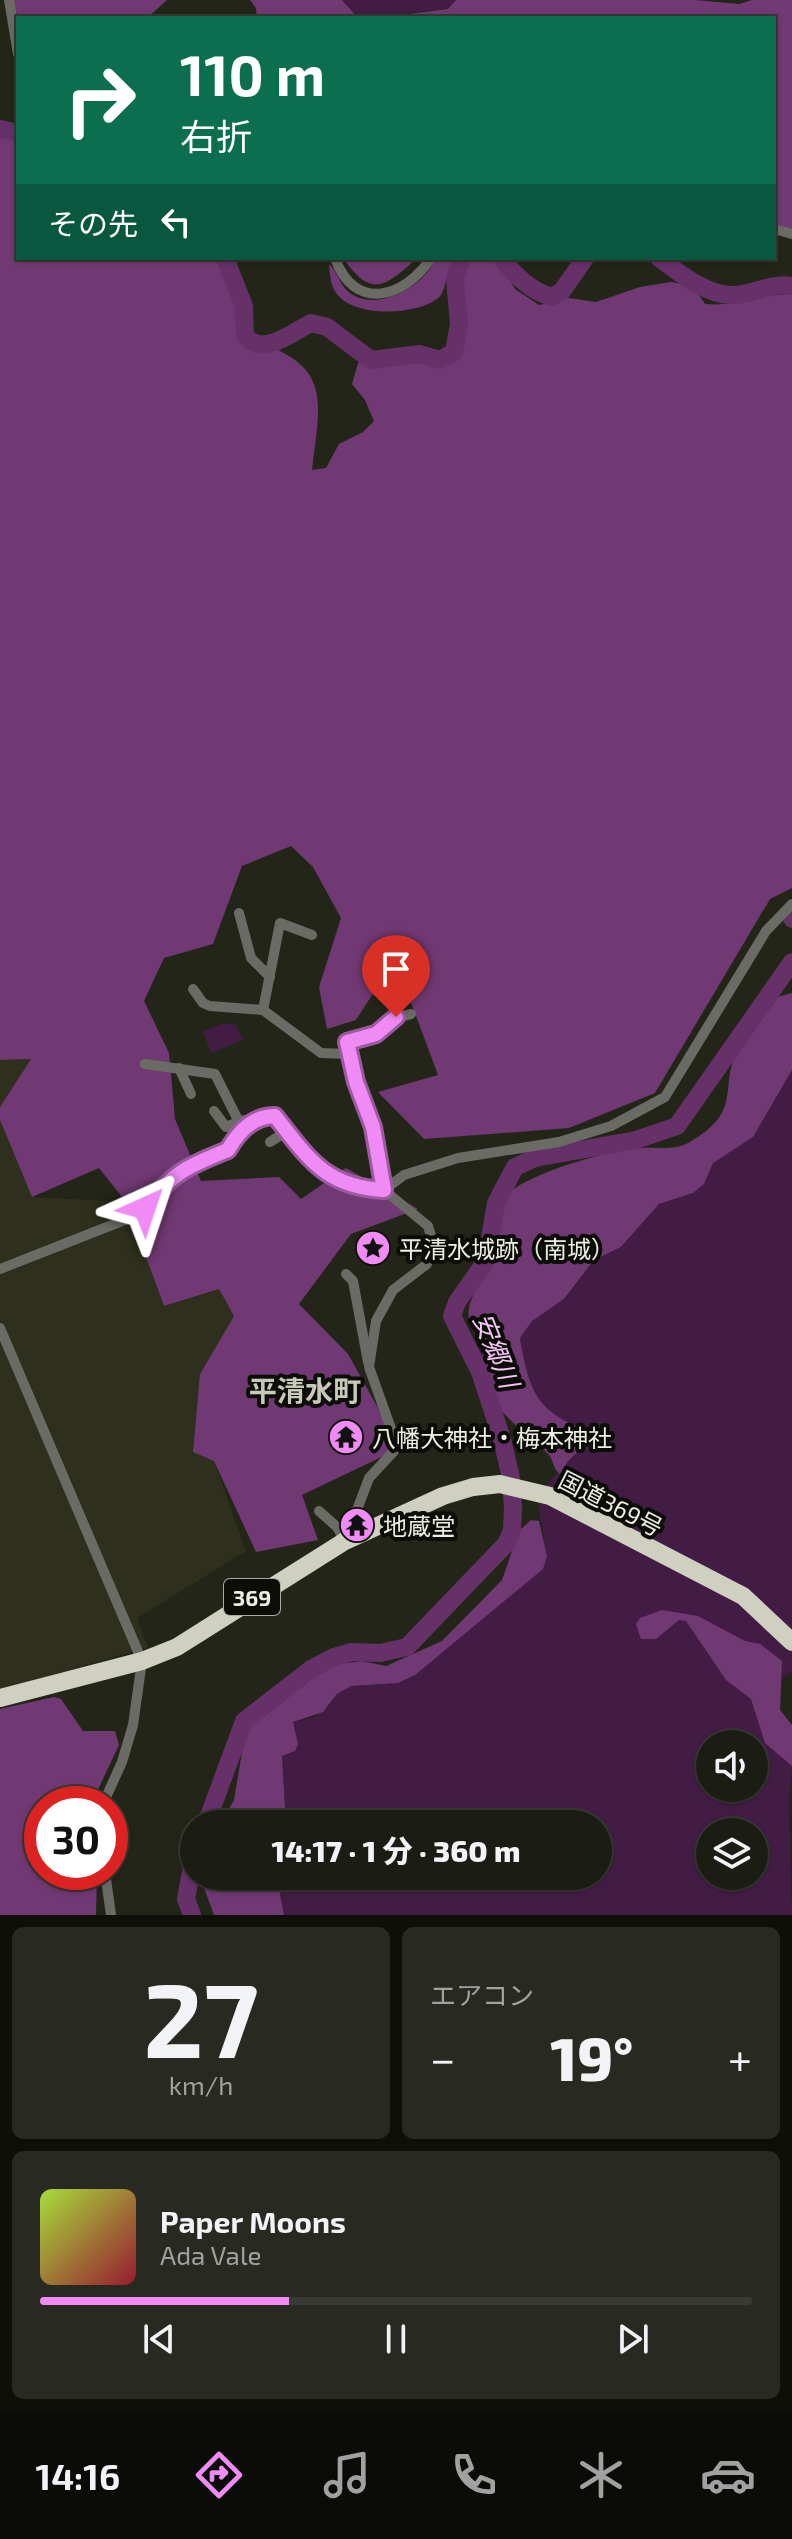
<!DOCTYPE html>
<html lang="ja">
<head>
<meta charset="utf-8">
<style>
  body { margin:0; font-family:"Exo 2","Noto Sans JP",sans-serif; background:#282921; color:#f1f3f6; height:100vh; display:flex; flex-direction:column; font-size:30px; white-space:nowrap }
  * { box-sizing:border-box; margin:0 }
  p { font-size:26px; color:#a0a1a0 }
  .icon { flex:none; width:44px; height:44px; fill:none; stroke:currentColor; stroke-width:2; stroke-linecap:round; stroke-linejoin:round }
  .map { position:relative; height:1915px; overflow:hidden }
  .drawer { display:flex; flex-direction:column; gap:12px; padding:12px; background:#0f0f0a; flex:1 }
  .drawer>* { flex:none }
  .hud { position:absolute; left:16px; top:16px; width:760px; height:244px; border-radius:0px; box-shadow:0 2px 6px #0004,0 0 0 2px #393a33; background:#0b6e4f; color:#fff; overflow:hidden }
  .buttons { position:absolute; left:696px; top:1730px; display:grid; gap:16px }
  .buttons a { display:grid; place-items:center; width:72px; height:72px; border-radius:50%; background:#1b1c13; box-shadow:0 2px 6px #0004,0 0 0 2px #393a33; font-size:40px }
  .speed { position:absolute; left:24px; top:1786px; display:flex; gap:16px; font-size:40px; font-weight:700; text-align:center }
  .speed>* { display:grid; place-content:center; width:104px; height:104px; border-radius:50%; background:#1b1c13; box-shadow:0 2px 6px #0004,0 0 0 2px #393a33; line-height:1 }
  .speed .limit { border:12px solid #d22; background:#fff; color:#111 }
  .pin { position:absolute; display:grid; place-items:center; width:68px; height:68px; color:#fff; margin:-82px -34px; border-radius:50% 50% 50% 0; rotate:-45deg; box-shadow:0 0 8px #0007 }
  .pin .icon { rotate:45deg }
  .me { position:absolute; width:88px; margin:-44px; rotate:42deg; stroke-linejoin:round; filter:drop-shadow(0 0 6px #0008) }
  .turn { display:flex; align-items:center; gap:28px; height:168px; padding:0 32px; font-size:36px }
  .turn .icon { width:104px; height:104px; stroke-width:2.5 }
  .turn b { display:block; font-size:56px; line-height:68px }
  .then { display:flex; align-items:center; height:76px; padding:0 32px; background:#0003; gap:16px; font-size:30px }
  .big { font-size:60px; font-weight:800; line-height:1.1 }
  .drawer .widget { flex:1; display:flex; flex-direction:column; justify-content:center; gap:12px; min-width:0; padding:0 28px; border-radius:12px; background:#282921 }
  .drawer .dial { align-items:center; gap:0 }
  .dial b { font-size:104px; line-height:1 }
  .song { display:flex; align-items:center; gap:24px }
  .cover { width:96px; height:96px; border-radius:12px; background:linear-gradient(135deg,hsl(80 70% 55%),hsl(350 70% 35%)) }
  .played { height:8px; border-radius:4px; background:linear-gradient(90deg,#f08bf6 35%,#393a33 35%) }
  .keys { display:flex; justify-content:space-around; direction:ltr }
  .heat { display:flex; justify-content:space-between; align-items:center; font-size:44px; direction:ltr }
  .drawer .tiles { flex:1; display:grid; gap:12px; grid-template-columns:1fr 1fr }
  .widget:last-child { grid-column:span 2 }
  .trip { position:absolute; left:180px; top:1810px; width:432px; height:80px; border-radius:40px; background:#1b1c13; box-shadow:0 2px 6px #0004,0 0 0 2px #393a33; font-weight:800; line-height:80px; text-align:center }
  .dock { display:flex; height:128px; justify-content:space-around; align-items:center; background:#0b0b08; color:#a0a1a0 }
  .dock .icon { width:56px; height:56px }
  .dock .active { color:#f08bf6 }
  .dock b { font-size:36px; color:#f1f3f6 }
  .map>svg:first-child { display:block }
  .built { fill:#2e2f1c }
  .green { fill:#421c45; fill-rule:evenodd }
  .forest { fill:#703973 }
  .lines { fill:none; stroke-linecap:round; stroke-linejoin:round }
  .river { stroke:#663069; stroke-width:18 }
  .street { stroke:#6b6b65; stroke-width:10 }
  .highway { stroke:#cfd0c0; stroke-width:18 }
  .route-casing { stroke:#9c5aa0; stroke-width:20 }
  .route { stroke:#f08bf6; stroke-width:14 }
  .labels { text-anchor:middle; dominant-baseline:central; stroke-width:8; stroke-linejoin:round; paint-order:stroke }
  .shield { fill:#0d0d08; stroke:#aaaaa3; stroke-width:2 }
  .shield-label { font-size:22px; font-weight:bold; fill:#edede5 }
  .poi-label { font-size:24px; fill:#edede5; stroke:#0d0d08; text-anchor:start }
  .street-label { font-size:24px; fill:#edede5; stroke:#0d0d08 }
  .water-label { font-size:26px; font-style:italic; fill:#f6c6f8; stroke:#0d0d08 }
  .quarter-label { font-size:28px; font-weight:bold; fill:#c8c9b9; stroke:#0d0d08 }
</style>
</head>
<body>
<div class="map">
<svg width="792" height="1915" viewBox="0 0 792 1915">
  <rect width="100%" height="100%" fill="#242519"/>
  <g class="built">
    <polygon points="31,1059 0,1107 0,1060"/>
    <polygon points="0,1120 32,1197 126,1202 164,1306 219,1289 234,1316 200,1374 214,1461 246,1551 137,1618 148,1647 0,1690"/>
  </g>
  <g class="green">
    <polygon points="342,0 456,0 448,9 358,18"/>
    <polygon points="225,1023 236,1025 243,1040 211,1053 203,1031"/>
    <path d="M792 1070V1672L751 1699 792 1766 789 1799 792 1915H284L280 1894 287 1876H598V1824H281L285 1808 282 1756 298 1744 293 1722 315 1717 328 1707 337 1694 351 1686 398 1683 547 1556 537 1496 568 1461 593 1441C538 1406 532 1403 520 1338L531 1321 565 1299 594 1260 621 1247 659 1204 693 1193 704 1184 713 1163 753 1137ZM710 1744H754V1788H710ZM710 1832H754V1876H710Z"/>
  </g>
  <g class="forest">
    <polygon points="8,0 167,0 147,18 20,18"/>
    <polygon points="250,0 342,0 358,18 257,18 256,8"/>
    <polygon points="456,0 695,0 739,4 752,0 792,0 792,231 774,225 774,18 378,18 448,9"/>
    <path d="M0 133 18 135V258H220L248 338C332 366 321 395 312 470L326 468 339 444 363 432 374 421 365 400 352 384 359 360C390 366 440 368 459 336V272L447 276C445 284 444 294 437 299 415 315 355 318 337 294 330 286 330 274 329 264 340 275 340 290 357 297 386 309 426 283 436 258H497L515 289 539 305 569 298 596 302 640 287 671 282 693 286 705 304C735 307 761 294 792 294V888L770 899 655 1093 569 1128 424 1139 378 1092 438 1075 403 981 372 995 356 1020 327 1029 319 987 341 918 313 867 291 846 242 866 213 944 164 958 144 1001 169 1053 175 1119 201 1181 279 1177 301 1199 346 1168 418 1209 351 1234 299 1304 348 1354 394 1437V1451L302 1495 318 1540 256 1552 214 1461 193 1452 200 1374 234 1316 219 1289 164 1306 126 1202 99 1168 32 1197 0 1120V1107L31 1059 0 1060Z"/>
    <path d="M343 258H417C384 288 371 298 343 258Z"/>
    <path d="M792 993V1070L753 1137 713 1163 704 1184 693 1193 659 1204 621 1247 594 1260 564 1299 532 1321 520 1338C530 1397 539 1415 598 1434L568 1461 560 1474C552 1468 554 1460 548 1454 529 1431 502 1422 490 1390 479 1363 488 1348 469 1320 465 1296 488 1276 495 1254 501 1237 495 1217 503 1200 515 1176 615 1148 643 1148 659 1147 674 1151 690 1142 743 1111 719 1090 737 1050 746 1033 759 1016 770 999Z"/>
    <polygon points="531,1520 539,1521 547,1556 543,1569 415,1675 398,1683 351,1686 337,1694 323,1712 293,1722 298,1744 295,1751 282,1756 285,1808 281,1824 220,1824 234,1800 246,1729 251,1723 313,1677 339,1664 362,1661 386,1666 442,1641 502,1580 519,1531"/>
    <polygon points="662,1610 698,1616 745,1641 760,1644 782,1661 780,1710 792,1725 792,1766 765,1743 751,1699 726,1680 686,1621 679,1620 656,1639 641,1639 636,1624 640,1618"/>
    <polygon points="54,1697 61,1699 83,1731 115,1731 119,1745 95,1796 96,1804 42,1804 42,1872 97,1872 96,1915 0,1915 0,1709"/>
    <polygon points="287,1876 280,1894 284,1915 214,1915 200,1877"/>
  </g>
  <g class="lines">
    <g class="river">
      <polyline points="0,129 18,133"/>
      <path d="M225 258 244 306 245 336C264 357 291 333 311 323L327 327 371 360 420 354 440 360 454 352 459 324 455 279 462 258"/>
      <path d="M502 258C514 275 532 292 552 297L562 291 585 258"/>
      <path d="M659 258C678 272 706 295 731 295 752 296 770 282 792 286"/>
      <polyline points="792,912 792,919"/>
      <polyline points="206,1824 244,1721 311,1669 334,1657 352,1652 380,1653 407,1647 506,1544 512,1530 513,1508 511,1478 502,1439 480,1372 452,1316 457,1302 486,1261 496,1203 515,1167 535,1158 636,1140 677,1126 792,962"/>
      <polyline points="192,1915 186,1899 194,1856"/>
    </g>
    <g class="street">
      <polyline points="9,0 18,54"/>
      <polyline points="774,229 792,234"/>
      <path d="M335 258C354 312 404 299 431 258"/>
      <polyline points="239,913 251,958 270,977"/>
      <polyline points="312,935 280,923 263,1010 321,1053 348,1054 373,1127 384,1190"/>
      <polyline points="193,989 203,1003 210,1006 263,1010"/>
      <path d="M348 1054 347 1042C378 1036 385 1019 411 1014"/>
      <polyline points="145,1064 215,1074 238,1120 252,1121"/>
      <polyline points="179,1068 191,1094"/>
      <polyline points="214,1111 226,1127 241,1121"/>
      <polyline points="270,1142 287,1131"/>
      <polyline points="384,1190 404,1175 458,1158 559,1142 611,1126 665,1097 766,931 792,904"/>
      <path d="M0 1269 140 1214 164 1185 191 1164 228 1150C238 1132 253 1116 275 1116L309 1161 321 1170 348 1186 384 1190 428 1226 434 1246 427 1264 393 1290 376 1321 369 1367 394 1437V1451L369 1478 346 1539"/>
      <polyline points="346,1274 353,1281 368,1362"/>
      <polyline points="0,1328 142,1661 133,1725 122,1762 103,1804"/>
      <polyline points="319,1511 337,1527 345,1541"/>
      <polyline points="105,1872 111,1915"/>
    </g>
    <polyline class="highway" points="0,1698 142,1661 177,1647 345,1541 443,1496 473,1487 500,1484 550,1496 743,1596 792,1642"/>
  </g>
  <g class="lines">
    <g class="route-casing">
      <path id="route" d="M145 1208C173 1172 188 1166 228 1150 238 1132 253 1116 275 1116 308 1158 325 1187 384 1190L373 1127 356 1082 347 1042 376 1034 396 1017"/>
    </g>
    <use href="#route" class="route"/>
  </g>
  <defs>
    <g id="sight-disc" transform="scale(1.8)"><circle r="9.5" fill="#f08bf6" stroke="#0d0d08"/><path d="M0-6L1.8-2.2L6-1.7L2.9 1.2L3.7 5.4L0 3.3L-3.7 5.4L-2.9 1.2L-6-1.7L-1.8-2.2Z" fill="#111"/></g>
    <g id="temple-disc" transform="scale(1.8)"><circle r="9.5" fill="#f08bf6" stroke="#0d0d08"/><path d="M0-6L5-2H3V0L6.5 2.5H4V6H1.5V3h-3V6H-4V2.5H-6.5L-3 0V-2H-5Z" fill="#111"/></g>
  </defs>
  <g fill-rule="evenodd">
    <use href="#sight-disc" x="373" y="1248"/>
    <use href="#temple-disc" x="346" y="1437"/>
    <use href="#temple-disc" x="357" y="1525"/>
  </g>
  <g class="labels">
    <rect class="shield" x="224" y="1579" width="56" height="36" rx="6"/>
    <g class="shield-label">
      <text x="252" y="1597">369</text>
    </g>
    <g class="poi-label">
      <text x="399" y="1248">平清水城跡（南城）</text>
      <text x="372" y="1437">八幡大神社・梅本神社</text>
      <text x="383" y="1525">地蔵堂</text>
    </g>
    <g class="street-label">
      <text transform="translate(611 1503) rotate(27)">国道369号</text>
    </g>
    <g class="water-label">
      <text transform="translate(497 1350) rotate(68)">安郷川</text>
    </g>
    <g class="quarter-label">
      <text x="305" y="1390">平清水町</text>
    </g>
  </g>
</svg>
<div class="buttons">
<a><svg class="icon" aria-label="sound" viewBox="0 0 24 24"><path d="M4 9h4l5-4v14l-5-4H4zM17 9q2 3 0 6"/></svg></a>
<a><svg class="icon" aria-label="layers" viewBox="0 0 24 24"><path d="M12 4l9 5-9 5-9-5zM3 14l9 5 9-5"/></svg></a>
</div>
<div class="speed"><div class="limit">30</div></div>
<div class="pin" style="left:396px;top:1017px;background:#d93025"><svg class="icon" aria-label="arrive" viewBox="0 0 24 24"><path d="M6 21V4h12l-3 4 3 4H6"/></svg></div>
<svg class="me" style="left:145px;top:1208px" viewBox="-20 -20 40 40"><path d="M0-17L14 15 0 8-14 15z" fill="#f08bf6" stroke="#fff" stroke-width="4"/></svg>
<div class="trip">14:17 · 1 分 · 360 m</div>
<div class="hud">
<div class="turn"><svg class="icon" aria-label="right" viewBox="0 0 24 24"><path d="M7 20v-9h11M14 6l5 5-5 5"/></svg><div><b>110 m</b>右折</div></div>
<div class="then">その先<svg class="icon" aria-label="left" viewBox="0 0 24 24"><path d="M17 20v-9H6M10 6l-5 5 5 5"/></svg></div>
</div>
</div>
<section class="drawer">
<div class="tiles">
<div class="widget dial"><b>27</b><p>km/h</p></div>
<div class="widget"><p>エアコン</p>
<div class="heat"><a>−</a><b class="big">19°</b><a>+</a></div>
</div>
<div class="widget">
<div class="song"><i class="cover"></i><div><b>Paper Moons</b><p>Ada Vale</p></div></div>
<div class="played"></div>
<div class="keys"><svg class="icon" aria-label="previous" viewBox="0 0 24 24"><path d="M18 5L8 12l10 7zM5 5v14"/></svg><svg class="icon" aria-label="pause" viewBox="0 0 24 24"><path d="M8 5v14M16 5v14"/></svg><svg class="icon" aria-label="next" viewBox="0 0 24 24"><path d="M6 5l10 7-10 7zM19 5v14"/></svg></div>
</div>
</div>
</section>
<nav class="dock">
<b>14:16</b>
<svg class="icon active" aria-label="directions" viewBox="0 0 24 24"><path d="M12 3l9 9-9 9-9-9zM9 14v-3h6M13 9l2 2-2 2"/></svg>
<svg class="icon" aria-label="music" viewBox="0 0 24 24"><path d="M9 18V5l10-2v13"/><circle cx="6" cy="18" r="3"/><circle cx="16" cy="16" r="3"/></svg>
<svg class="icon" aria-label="phone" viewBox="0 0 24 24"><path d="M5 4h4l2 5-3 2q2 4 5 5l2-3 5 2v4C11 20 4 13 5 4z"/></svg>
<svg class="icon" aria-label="climate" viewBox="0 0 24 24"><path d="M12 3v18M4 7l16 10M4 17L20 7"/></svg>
<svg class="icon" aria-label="car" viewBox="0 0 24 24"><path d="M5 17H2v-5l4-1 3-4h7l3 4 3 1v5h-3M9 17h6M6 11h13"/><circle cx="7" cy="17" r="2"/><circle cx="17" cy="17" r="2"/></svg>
</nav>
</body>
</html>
